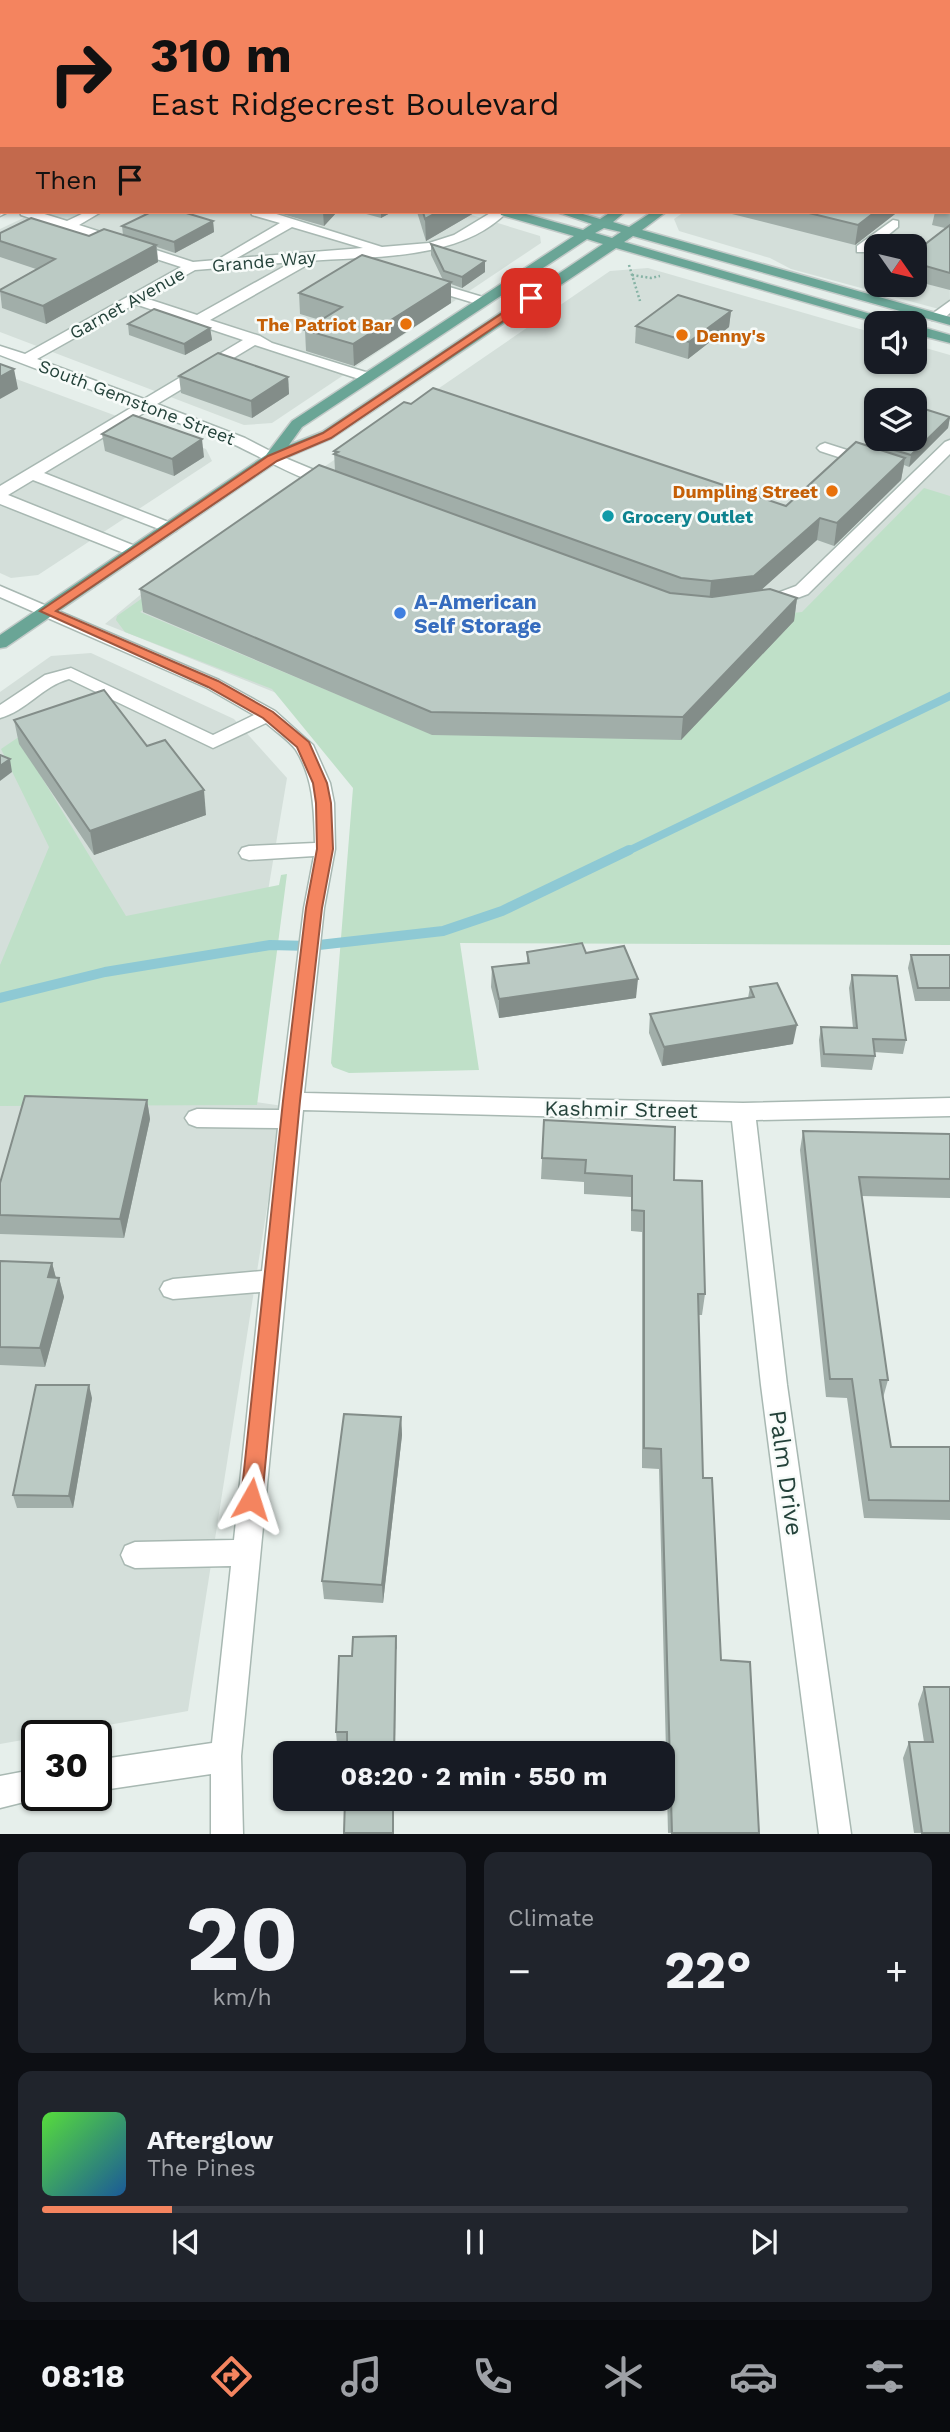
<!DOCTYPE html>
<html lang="en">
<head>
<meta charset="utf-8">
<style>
  body { margin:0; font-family:"Work Sans",sans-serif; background:#20242c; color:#f1f3f6; height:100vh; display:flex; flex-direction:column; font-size:26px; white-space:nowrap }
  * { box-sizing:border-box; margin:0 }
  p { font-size:23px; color:#9ea1a6 }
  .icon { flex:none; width:38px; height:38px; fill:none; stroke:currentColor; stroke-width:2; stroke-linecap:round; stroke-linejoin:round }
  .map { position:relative; height:1834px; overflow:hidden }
  .sheet { display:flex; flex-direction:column; gap:18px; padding:18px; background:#0d0f14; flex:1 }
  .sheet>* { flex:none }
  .banner { position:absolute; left:0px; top:0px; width:950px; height:214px; box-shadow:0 2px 5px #0004; background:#f4845f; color:#111; overflow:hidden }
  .needle { width:46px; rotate:124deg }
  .tools { position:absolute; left:864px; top:234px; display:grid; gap:14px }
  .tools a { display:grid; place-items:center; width:63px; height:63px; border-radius:14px; background:#171b24; box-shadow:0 2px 5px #0004; font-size:35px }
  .speed { position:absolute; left:21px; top:1720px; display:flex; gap:14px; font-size:35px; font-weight:700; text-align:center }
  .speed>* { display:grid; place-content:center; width:91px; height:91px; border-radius:50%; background:#171b24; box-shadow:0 2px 5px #0004; line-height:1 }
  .speed .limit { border:4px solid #111; border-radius:10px; background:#fff; color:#111 }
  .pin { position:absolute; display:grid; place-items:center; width:60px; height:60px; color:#fff; margin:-30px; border-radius:14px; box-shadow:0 4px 10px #0006 }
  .me { position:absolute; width:77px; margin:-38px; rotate:6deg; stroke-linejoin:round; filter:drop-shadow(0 0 5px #0008) }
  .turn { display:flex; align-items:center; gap:24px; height:147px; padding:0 35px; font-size:32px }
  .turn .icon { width:91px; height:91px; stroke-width:2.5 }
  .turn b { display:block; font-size:49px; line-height:60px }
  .then { display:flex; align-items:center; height:66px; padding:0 35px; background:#0003; gap:14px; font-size:26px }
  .big { font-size:52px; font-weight:700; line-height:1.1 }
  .sheet .tile { flex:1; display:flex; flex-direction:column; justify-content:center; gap:10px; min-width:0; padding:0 24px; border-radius:14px; background:#20242c }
  .sheet .dial { align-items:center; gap:0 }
  .dial b { font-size:91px; line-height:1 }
  .song { display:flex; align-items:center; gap:21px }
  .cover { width:84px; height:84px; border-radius:10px; background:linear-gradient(135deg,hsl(110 70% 55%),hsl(210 70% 35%)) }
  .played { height:7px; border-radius:4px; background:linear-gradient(90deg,#f4845f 15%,#363941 15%) }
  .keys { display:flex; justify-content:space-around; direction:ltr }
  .heat { display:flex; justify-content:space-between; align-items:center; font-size:38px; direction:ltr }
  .sheet .tiles { flex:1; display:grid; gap:18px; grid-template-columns:1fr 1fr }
  .tile:last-child { grid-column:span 2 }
  .trip { position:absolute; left:273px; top:1741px; width:402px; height:70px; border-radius:14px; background:#171b24; box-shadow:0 2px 5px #0004; font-weight:700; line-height:70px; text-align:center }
  .tabs { display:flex; height:112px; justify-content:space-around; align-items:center; background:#090b0e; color:#9ea1a6 }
  .tabs .icon { width:49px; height:49px }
  .tabs .selected { color:#f4845f }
  .tabs b { font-size:32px; color:#f1f3f6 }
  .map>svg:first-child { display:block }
  .built { fill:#d4dfda; fill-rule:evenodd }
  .green { fill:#bfe0c8 }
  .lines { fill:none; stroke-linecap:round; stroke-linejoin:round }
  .stream-far1 { stroke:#8ec9d4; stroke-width:8 }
  .stream { stroke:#8ec9d4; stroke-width:10 }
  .minor-casing { stroke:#a8b8b2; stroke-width:3 }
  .major-casing { stroke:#c2cac8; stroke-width:3 }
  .path { stroke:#86b3a5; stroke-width:2.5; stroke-dasharray:2 2.5; stroke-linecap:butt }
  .minor { fill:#fff; fill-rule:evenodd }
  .major { fill:#6aa596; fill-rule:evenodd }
  .wall { fill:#a1aea9 }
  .shaded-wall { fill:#838d89 }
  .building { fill:#bbcac4; stroke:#838d89; stroke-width:2 }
  .route { fill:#f4845f; stroke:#9f563e; stroke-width:2 }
  .food-dot { fill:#e8710a; stroke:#f7fbf9; stroke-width:2.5 }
  .culture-dot { fill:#0f9aa8; stroke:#f7fbf9; stroke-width:2.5 }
  .shop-dot { fill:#3f7fe0; stroke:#f7fbf9; stroke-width:2.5 }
  .labels { text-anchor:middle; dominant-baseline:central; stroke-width:5; stroke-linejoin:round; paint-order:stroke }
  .far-street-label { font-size:18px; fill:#24423a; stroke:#f7fbf9 }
  .far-food-label { font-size:18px; font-weight:bold; fill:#c56008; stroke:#f7fbf9; text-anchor:end }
  .far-culture-label { font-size:18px; font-weight:bold; fill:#0d838f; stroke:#f7fbf9; text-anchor:start }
  .shop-label { font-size:21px; font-weight:bold; fill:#366cbe; stroke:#f7fbf9; text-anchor:start }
  .street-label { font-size:21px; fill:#24423a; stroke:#f7fbf9 }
  .near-street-label { font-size:24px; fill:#24423a; stroke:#f7fbf9 }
</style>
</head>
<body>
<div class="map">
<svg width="950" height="1834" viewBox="0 0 950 1834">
  <rect width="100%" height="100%" fill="#e6efeb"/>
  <g class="built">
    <polygon points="0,0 933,0 2,2 2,42"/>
    <path d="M949 196 950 312 791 269 770 258 679 231 674 219 684 212H948ZM877 247H915V285H877Z"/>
    <polygon points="36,212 462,212 540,236 541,243 272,423 244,425 0,332 0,229"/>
    <path d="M648 268 877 334V362H915V345L950 355V501L670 751 418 750 105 624 156 582 610 271ZM877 401H915V439H877Z"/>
    <polygon points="0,373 206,449 212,461 38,575 11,578 0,573"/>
    <polygon points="91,653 234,719 287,778 268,891 0,1013 0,692 51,656"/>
    <polygon points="0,1093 241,1100 283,1106 188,1711 0,1744"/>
  </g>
  <g class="green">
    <polygon points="304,484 314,488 140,612 432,734 774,615 802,612 924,488 950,496 950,945 460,943 479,1070 349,1073 333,1067 331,1063 353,788 272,689 125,632 116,620 117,616"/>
    <polygon points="78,697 110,711 22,745 126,916 279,885 281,875 287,874 257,1105 0,1106 0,965 49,847 1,749"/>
  </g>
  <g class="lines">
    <polyline class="stream-far1" points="626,852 950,696"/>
    <polyline class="stream" points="0,998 105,972 270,945 310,946 443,931 502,911 629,850"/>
    <g class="minor-casing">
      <g id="minor">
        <polygon points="70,0 86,0 87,2 71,2"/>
        <polygon points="420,0 432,0 419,2"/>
        <polygon points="441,0 476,0 475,2"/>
        <rect x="0" y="17" width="2" height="7"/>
        <polygon points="0,80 2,80 0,87"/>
        <polygon points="950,161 950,169 948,170 948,162"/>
        <rect x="0" y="172" width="2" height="8"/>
        <polygon points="948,180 950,181 950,189 948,188"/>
        <polygon points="2,207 2,212 8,212 0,216"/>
        <path d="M20 212H38L67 221 86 212H101L79 225 193 262 217 260 280 223 252 215 251 212H270L382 247 429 243 454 235 492 212H507C460 261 371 256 308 261L307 265 210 320 260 336 272 343 372 374 374 377 372 380H362L255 345 157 404 245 438 278 455 338 480 340 483 338 486C318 491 254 453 233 444 205 432 175 422 147 411L44 473 176 525 178 528 176 531H164L33 480 8 495 140 548 142 552 134 557 0 504V486L134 406 0 355V346L25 354 181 267 21 215ZM292 227 363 248 237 258ZM292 262 197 315 145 298 195 270ZM135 304 243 340 144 399 37 359Z"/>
        <polygon points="893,220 898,221 898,227 867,252 857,252 857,246"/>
        <polygon points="426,280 486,298 488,301 481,305 421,287 419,284"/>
        <polygon points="950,301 950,313 942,320 932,320 932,314"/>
        <polygon points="950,440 950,454 808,594 768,609 756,609 753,605 756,601 796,586 945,442"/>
        <polygon points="825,443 875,459 877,462 869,467 820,451 817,448 820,445"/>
        <path d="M0 586 219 680 275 711 313 745 330 783 334 803 335 849 324 908 304 1093 743 1103 950 1098V1116L756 1120 787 1385 851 1834H819L761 1385 732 1121 303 1110 241 1756 243 1834H211V1774L96 1791V1760L212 1743 231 1566 135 1568 125 1564 121 1555 125 1546 135 1542 234 1540 260 1292 173 1299 164 1296 160 1289 164 1282 173 1279 262 1271 278 1128 197 1127 189 1124 185 1118 189 1112 197 1109 279 1110 304 908 314 856 249 860 242 858 239 853 242 848 249 846 315 843C314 810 314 779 296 750 289 740 275 731 266 723L213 748 69 679C43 686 26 711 0 718V705L45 675 71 668 213 735 254 715 207 688 0 597Z"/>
        <polygon points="37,1769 37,1796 48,1796 0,1808 0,1776"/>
      </g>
    </g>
    <g class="major-casing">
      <g id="major">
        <rect x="0" y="47" width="2" height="6"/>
        <rect x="0" y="63" width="2" height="7"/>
        <path d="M500 212H519L583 230 592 224 557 212H576L600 219 611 212H625L613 222 629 227 652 212H666L642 230 950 317V325L633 236 624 242 905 324H882L616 248 332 438 278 461 6 647 0 648V635L266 455 292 421 574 236 501 215ZM604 228 621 232 612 238 595 233ZM587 239 603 244 322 432 289 445 302 427Z"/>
        <polygon points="915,325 950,335 950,343 915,334"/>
      </g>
    </g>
    <g class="path">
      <polyline points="629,265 640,301"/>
      <polyline points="632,275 651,278 660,276"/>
    </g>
    <use href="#minor" class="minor"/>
    <use href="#major" class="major"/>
  </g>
  <g class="wall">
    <polygon points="515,0 625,0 622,2 516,2"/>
    <polygon points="950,0 950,55 948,55 948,2"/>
    <polygon points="948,66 949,71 950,70 950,156 948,157"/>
    <polygon points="2,83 2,170 0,169 0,84"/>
    <polygon points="950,197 950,290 915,281 915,252 945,228 932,225 935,212 948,212"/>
    <polygon points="275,212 337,212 324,226"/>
    <polygon points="359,212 392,212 381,218"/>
    <polygon points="417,212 474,212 474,213 426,241"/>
    <polygon points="732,212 896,212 895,214 855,245 732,214"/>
    <polygon points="213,221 214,232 175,253 157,247 158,262 46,324 2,308 0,290 36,269 0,257 0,233 89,236 123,235 122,226"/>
    <polygon points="431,244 485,272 462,288 451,284 451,303 354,366 306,351 305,330 320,320 300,314 299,293 443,280 431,255"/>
    <polygon points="731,311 729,327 688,359 635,343 636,326"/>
    <polygon points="128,324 210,328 212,340 185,355 129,335"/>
    <polygon points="179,376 288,377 289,394 252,418 181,393"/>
    <polygon points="950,416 948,428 909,467 904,465 901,480 834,546 817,540 761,590 797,598 794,621 681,740 432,735 143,612 140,589 335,471 334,451 786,506 868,446 868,442"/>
    <polygon points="102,434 204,457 174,476 105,451"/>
    <polygon points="14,720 147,746 206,815 94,855 19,744"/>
    <polygon points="527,952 636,998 499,1018 491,987 492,967 527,963"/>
    <polygon points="911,955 950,955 950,1001 915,1001 908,968"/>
    <polygon points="852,975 906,1040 903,1054 874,1052 875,1056 872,1070 821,1067 819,1040 821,1027 853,1028 849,988"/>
    <polygon points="750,987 793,1044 662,1066 649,1033 650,1014 748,998"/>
    <polygon points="147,1100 150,1119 124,1238 0,1234 0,1183"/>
    <polygon points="544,1120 674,1180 705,1294 702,1315 699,1315 703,1478 721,1660 759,1833 668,1833 659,1469 642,1468 642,1232 631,1231 631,1197 584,1194 584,1182 541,1179"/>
    <polygon points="803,1131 950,1134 950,1198 861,1196 888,1380 883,1398 891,1447 950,1447 950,1520 864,1518 847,1398 826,1397 800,1150"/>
    <polygon points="0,1261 52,1263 56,1278 59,1278 64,1297 45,1367 0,1365"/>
    <polygon points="92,1398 73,1508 17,1508 13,1495"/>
    <polygon points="401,1417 402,1435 383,1603 324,1599 322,1581"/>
    <polygon points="396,1636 397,1648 347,1744 337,1744 336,1732 352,1656"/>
    <polygon points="924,1687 950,1833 914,1833 903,1758 909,1742 924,1742 918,1704"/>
  </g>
  <g class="shaded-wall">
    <polygon points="0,0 17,0 12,2 2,2 2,6 0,6"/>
    <polygon points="601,0 625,0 622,2 601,2"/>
    <polygon points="323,212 337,212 324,226"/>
    <polygon points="381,212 392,212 381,218"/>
    <polygon points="438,212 474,212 474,213 426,241 425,219"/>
    <polygon points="875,212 896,212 895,214 855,245 858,225"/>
    <polygon points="213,221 214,232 175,253 174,242"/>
    <polygon points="156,245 158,262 46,324 43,306"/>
    <polygon points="485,261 485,272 462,288 462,277"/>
    <polygon points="451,282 451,303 354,366 353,344"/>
    <polygon points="731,311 729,327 688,359 689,342"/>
    <polygon points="210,328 212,340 185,355 184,344"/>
    <polygon points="14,369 18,389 0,399 0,377"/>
    <polygon points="288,377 289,394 252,418 251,401"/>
    <polygon points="950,417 948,428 909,467 911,455"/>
    <polygon points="202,439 204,457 174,476 172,459"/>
    <polygon points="905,458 901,480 834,546 837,523"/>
    <polygon points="820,518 817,540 751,599 709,604 711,581"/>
    <polygon points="797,598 794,621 681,740 683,717"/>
    <polygon points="10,759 12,772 0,781 0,766"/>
    <polygon points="204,790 206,815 94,855 90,831"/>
    <polygon points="638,979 636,998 499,1018 499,999"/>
    <polygon points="797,1025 793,1044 662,1066 664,1047"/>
    <polygon points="147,1100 150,1119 124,1238 120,1219"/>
    <polygon points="52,1263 57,1282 48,1277"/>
    <polygon points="59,1278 64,1297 45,1367 40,1348"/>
    <polygon points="89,1385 92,1398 73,1508 69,1496"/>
    <polygon points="401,1417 402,1435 383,1603 382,1585"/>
    <polygon points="396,1636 395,1754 394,1754"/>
    <polygon points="393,1799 394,1799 393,1833"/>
  </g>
  <g class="building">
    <polygon points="796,0 950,0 950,43 948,42 948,2 793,2"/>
    <polygon points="948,66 950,75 950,91 948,91"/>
    <polygon points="2,83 2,95 0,94 0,84"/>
    <polygon points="2,97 2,159 0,159 0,144 1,144 1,131 0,132 0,104"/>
    <polygon points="948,101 950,101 950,145 948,144"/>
    <polygon points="950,197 950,213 946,212 948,212 948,198"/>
    <polygon points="151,212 183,212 213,221 174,242 122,226"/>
    <polygon points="423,212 438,212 425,219"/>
    <polygon points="805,212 875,212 858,225"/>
    <polygon points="31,218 89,236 104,229 156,245 43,306 0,291 0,290 55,259 0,241 0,233"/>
    <polygon points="950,225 950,273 915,263 915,252"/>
    <polygon points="431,244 485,261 462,277 444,271"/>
    <polygon points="362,255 451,282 353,344 305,330 342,307 299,293"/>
    <polygon points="678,295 731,311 689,342 636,326"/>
    <polygon points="154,309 210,328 184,344 128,324"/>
    <polygon points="218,353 288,377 251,401 179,376"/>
    <polygon points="0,364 14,369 0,377"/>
    <polygon points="433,388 786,506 856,442 905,458 837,523 820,518 754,576 711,581 681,578 334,454 338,452 334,451 404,402 411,404"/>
    <polygon points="915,406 950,417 911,455 868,442 877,434 877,439 915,439"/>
    <polygon points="133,415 202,439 172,459 102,434"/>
    <polygon points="319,465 670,593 712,597 770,589 797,598 683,717 431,712 140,589"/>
    <polygon points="104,690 147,746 165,740 204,790 90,831 14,720"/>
    <polygon points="0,755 10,759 0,766"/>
    <polygon points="582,943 586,953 624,946 638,979 499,999 492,967 529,963 527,952"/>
    <polygon points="911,955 950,955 950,988 918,988"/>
    <polygon points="852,975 897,976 906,1040 873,1039 875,1056 824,1054 821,1027 857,1028"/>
    <polygon points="777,983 797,1025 664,1047 650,1014 754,997 750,987"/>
    <polygon points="25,1096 147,1100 120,1219 0,1215 0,1183"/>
    <polygon points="544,1120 675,1127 674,1180 702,1181 705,1294 698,1294 703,1478 712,1478 721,1660 750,1662 759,1833 672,1833 661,1449 644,1448 644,1211 632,1210 632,1176 585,1173 586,1160 542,1158"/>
    <polygon points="803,1131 950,1134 950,1179 859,1177 888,1380 880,1380 891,1447 950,1447 950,1501 869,1500 852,1379 830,1379"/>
    <polygon points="0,1261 52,1263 48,1277 59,1278 40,1348 0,1347"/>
    <polygon points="36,1385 89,1385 69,1496 13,1495"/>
    <polygon points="344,1414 401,1417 382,1585 322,1581"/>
    <polygon points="396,1636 394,1754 347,1754 347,1732 336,1732 339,1656 352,1656 353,1637"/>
    <polygon points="924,1687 950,1687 950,1833 922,1833 909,1742 933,1742"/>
    <polygon points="345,1799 393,1799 393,1833 344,1833"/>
  </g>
  <polygon class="route" points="528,296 537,298 331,438 277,461 56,611 218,681 273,712 309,742 327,783 331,803 333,849 322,908 300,1101 262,1499 259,1505 251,1508 244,1505 241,1499 283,1101 306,908 317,849 316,803 313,783 297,747 263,718 208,687 40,611 268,456 323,433"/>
  <g class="food-dot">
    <circle cx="406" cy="324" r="7"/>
    <circle cx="682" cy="335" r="7"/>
    <circle cx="832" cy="491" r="7"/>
  </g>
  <circle class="culture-dot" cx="608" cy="516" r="7"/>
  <circle class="shop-dot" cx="400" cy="613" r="7"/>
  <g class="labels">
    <g class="far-street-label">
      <text transform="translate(264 261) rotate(-5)">Grande Way</text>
      <text transform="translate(127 303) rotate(-29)">Garnet Avenue</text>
      <text transform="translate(137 402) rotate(21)">South Gemstone Street</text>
    </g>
    <g class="far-food-label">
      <text x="392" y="324">The Patriot Bar</text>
      <text x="696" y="335" text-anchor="start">Denny's</text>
      <text x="818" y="491">Dumpling Street</text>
    </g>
    <g class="far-culture-label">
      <text x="622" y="516">Grocery Outlet</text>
    </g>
    <g class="shop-label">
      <text x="414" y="601">A-American<tspan x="414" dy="24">Self Storage</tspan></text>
    </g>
    <g class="street-label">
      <text transform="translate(621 1109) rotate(1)">Kashmir Street</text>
    </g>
    <g class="near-street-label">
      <text transform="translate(786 1473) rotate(82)">Palm Drive</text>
    </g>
  </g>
</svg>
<div class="tools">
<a><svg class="needle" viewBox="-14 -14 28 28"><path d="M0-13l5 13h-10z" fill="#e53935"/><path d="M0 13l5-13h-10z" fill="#9ea1a6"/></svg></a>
<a><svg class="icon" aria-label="sound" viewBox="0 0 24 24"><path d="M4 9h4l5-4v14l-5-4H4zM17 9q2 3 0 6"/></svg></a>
<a><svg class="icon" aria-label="layers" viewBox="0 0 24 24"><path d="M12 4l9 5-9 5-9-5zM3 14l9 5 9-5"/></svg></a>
</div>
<div class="speed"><div class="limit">30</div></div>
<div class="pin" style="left:531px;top:298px;background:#d93025"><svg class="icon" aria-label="arrive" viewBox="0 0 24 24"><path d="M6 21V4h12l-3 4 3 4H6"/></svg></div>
<svg class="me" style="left:251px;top:1499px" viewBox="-20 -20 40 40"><path d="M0-17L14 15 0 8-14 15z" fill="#f4845f" stroke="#fff" stroke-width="4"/></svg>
<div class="trip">08:20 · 2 min · 550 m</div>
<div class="banner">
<div class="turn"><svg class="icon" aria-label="right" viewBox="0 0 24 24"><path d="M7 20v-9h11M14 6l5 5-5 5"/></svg><div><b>310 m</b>East Ridgecrest Boulevard</div></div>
<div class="then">Then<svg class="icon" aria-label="arrive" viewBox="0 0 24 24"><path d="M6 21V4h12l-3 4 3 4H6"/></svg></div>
</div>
</div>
<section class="sheet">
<div class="tiles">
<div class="tile dial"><b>20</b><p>km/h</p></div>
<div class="tile"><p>Climate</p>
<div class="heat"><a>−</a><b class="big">22°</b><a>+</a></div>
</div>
<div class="tile">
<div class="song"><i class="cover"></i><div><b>Afterglow</b><p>The Pines</p></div></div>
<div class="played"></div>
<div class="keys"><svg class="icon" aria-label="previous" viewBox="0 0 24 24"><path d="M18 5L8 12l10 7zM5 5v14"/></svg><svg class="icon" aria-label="pause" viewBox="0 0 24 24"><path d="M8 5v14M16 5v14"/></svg><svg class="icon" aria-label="next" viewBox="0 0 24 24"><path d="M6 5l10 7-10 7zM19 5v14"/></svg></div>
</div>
</div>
</section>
<nav class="tabs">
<b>08:18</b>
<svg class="icon selected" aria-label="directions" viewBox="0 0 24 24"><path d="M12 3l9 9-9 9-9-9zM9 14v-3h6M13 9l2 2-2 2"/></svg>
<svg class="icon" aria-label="music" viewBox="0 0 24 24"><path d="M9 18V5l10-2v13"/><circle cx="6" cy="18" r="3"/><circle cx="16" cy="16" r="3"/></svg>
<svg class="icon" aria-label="phone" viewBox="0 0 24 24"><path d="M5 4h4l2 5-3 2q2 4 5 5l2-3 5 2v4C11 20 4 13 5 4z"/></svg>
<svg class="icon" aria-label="climate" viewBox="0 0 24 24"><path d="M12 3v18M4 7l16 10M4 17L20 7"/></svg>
<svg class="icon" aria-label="car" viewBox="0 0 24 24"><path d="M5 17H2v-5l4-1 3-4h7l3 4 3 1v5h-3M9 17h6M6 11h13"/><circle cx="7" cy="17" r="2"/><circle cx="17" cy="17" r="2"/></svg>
<svg class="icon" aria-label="filters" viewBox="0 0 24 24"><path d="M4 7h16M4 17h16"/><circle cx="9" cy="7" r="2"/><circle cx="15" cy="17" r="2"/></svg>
</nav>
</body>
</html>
